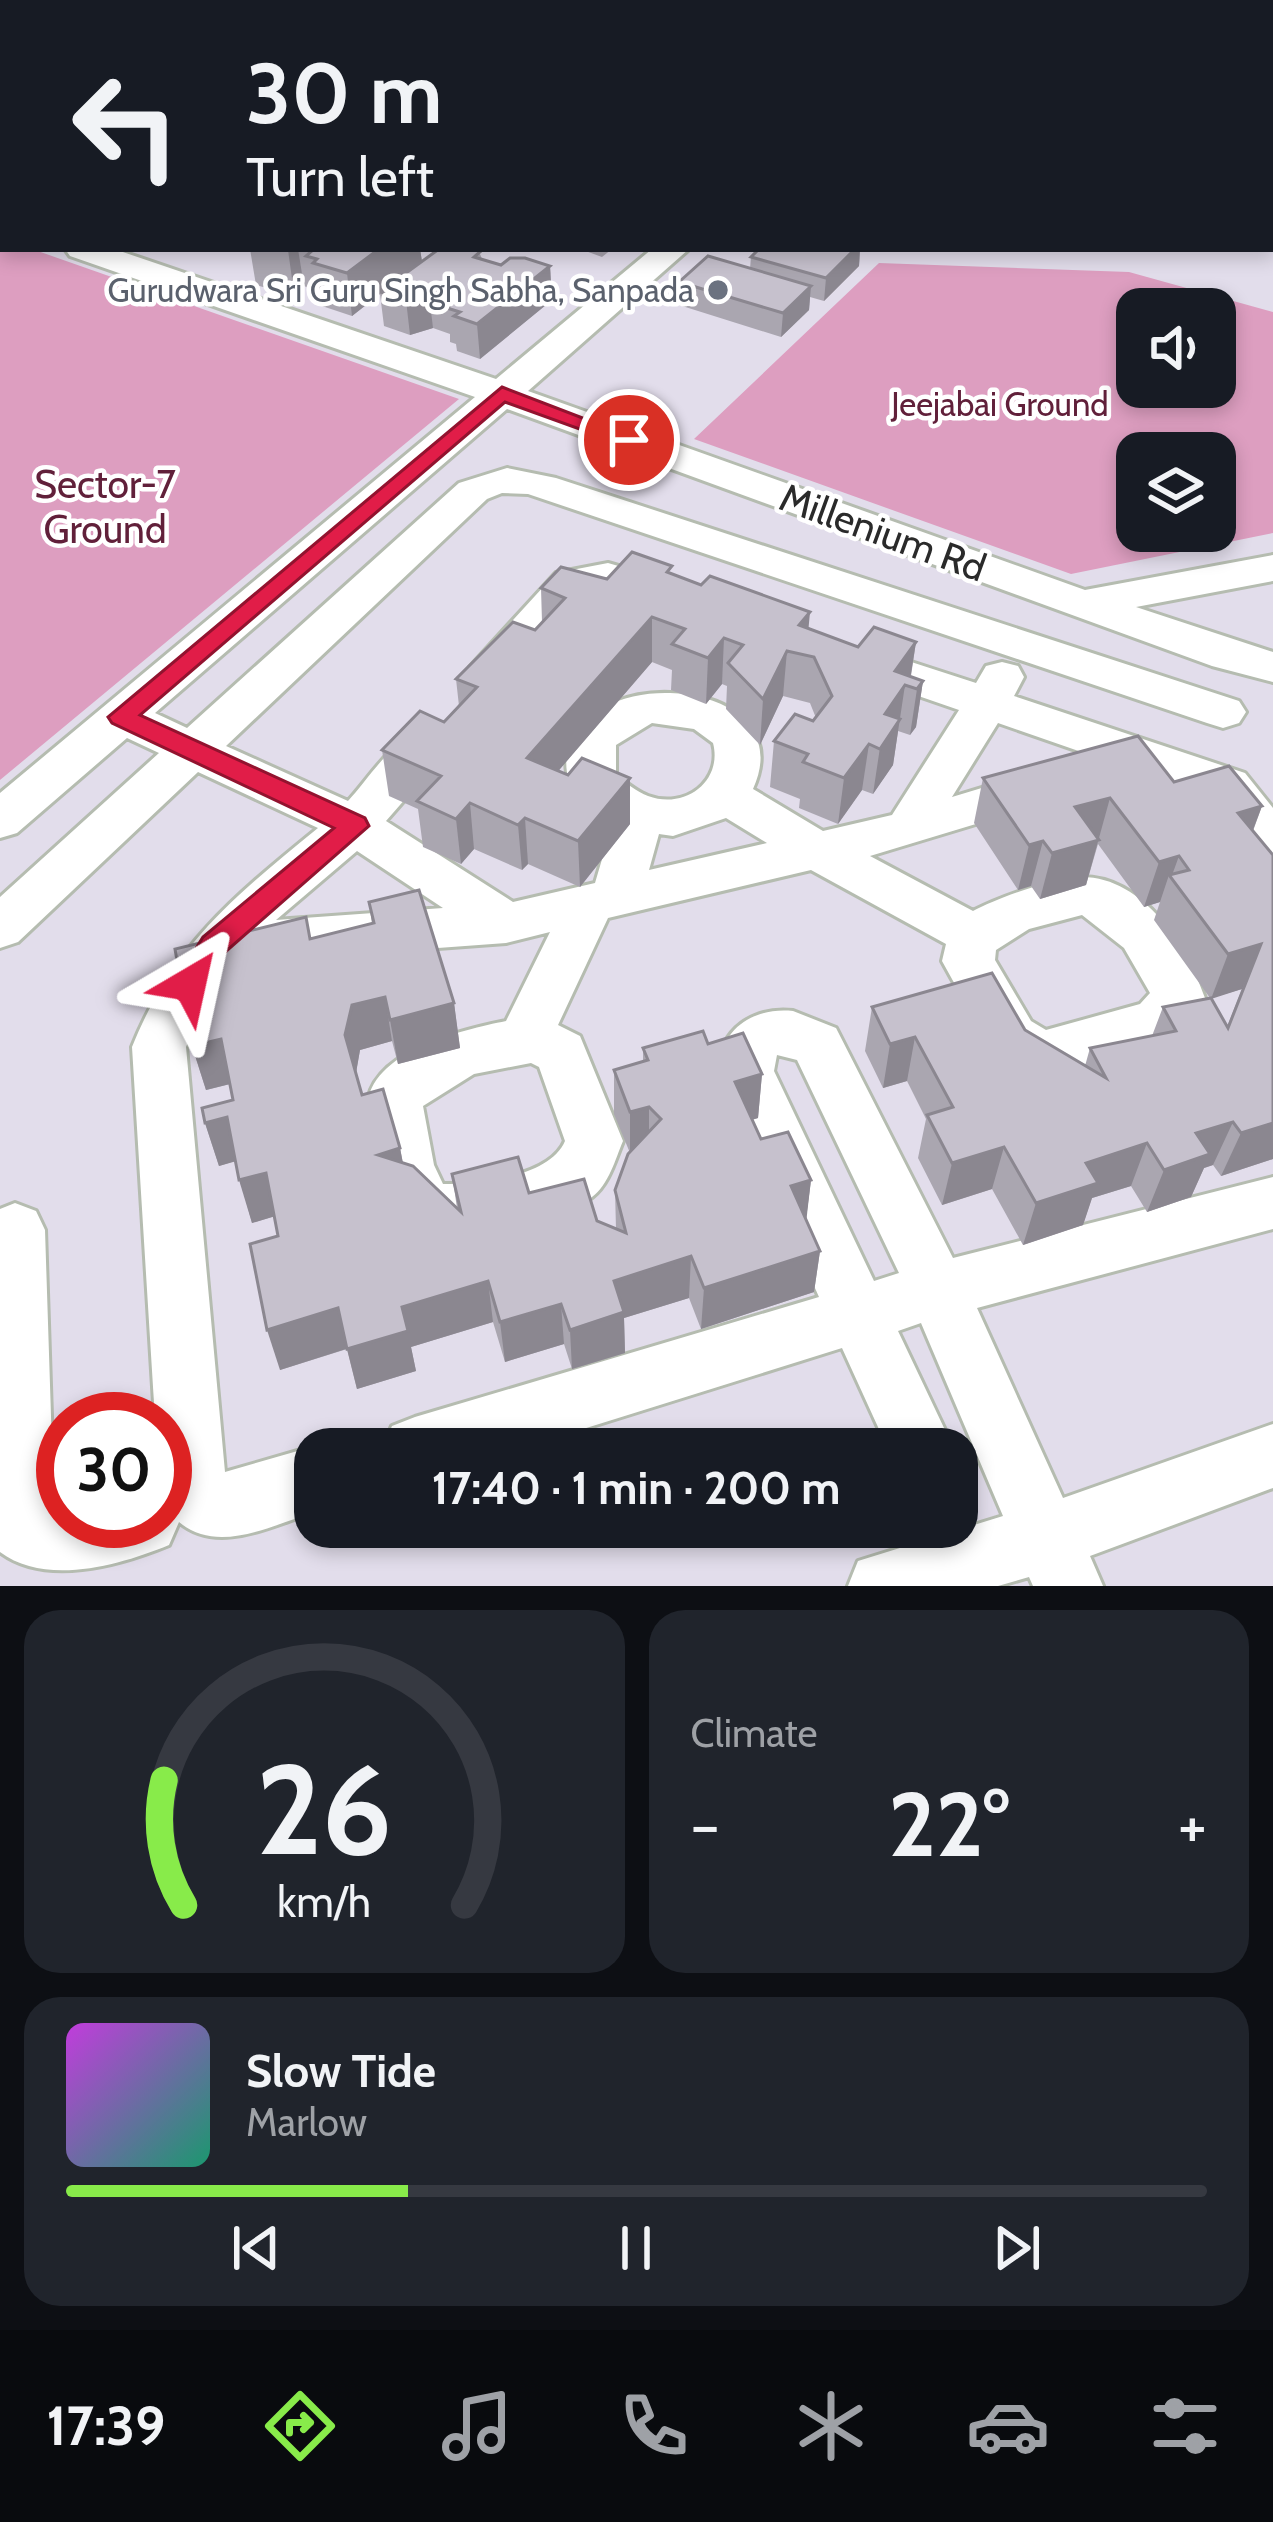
<!DOCTYPE html>
<html lang="en">
<head>
<meta charset="utf-8">
<style>
  body { margin:0; font-family:Cabin,sans-serif; background:#20242c; color:#f1f3f6; height:100vh; display:flex; flex-direction:column; font-size:45px; white-space:nowrap }
  * { box-sizing:border-box; margin:0 }
  p { font-size:39px; color:#9ea1a6 }
  .icon { flex:none; width:66px; height:66px; fill:none; stroke:currentColor; stroke-width:2; stroke-linecap:round; stroke-linejoin:round }
  .map { position:relative; height:1586px; overflow:hidden }
  .panel { display:flex; flex-direction:column; gap:24px; padding:24px; background:#0d0f14; flex:1 }
  .panel>* { flex:none }
  .banner { position:absolute; left:0px; top:0px; width:1275px; height:252px; box-shadow:0 6px 18px #0003; background:#171b24; color:#f1f3f6; overflow:hidden }
  .buttons { position:absolute; left:1116px; top:288px; display:grid; gap:24px }
  .buttons a { display:grid; place-items:center; width:120px; height:120px; border-radius:24px; background:#171b24; box-shadow:0 6px 18px #0003; font-size:60px }
  .speed { position:absolute; left:36px; top:1392px; display:flex; gap:24px; font-size:60px; font-weight:700; text-align:center }
  .speed>* { display:grid; place-content:center; width:156px; height:156px; border-radius:50%; background:#171b24; box-shadow:0 6px 18px #0003; line-height:1 }
  .speed .limit { border:18px solid #d22; background:#fff; color:#111 }
  .pin { position:absolute; display:grid; place-items:center; width:102px; height:102px; color:#fff; margin:-51px; border:6px solid #fff; border-radius:50%; box-shadow:0 3px 12px #0007 }
  .me { position:absolute; width:132px; margin:-66px; rotate:36deg; stroke-linejoin:round; filter:drop-shadow(0 0 9px #0008) }
  .turn { display:flex; align-items:center; gap:42px; height:252px; padding:0 48px; font-size:54px }
  .turn .icon { width:156px; height:156px; stroke-width:2.5 }
  .turn b { display:block; font-size:84px; line-height:102px }
  .big { font-size:90px; font-weight:800; line-height:1.1 }
  .panel .widget { flex:1; display:flex; flex-direction:column; justify-content:center; gap:18px; min-width:0; padding:0 42px; border-radius:36px; background:#20242c }
  .panel .dial { align-items:center; gap:0 }
  .dial svg { height:312px; overflow:visible; fill:none; stroke:#363941; stroke-width:7; stroke-linecap:round; text-anchor:middle }
  .dial text { fill:#f1f3f6; stroke:none }
  .song { display:flex; align-items:center; gap:36px }
  .cover { width:144px; height:144px; border-radius:18px; background:linear-gradient(135deg,hsl(290 70% 55%),hsl(160 70% 35%)) }
  .played { height:12px; border-radius:6px; background:linear-gradient(90deg,#88eb4a 30%,#363941 30%) }
  .keys { display:flex; justify-content:space-around; direction:ltr }
  .heat { display:flex; justify-content:space-between; align-items:center; font-size:66px; direction:ltr }
  .panel .tiles { flex:1; display:grid; gap:24px; grid-template-columns:1fr 1fr }
  .widget:last-child { grid-column:span 2 }
  .trip { position:absolute; left:294px; top:1428px; width:684px; height:120px; border-radius:36px; background:#171b24; box-shadow:0 6px 18px #0003; font-weight:800; line-height:120px; text-align:center }
  .menu { display:flex; height:192px; justify-content:space-around; align-items:center; background:#090b0e; color:#9ea1a6 }
  .menu .icon { width:84px; height:84px }
  .menu .on { color:#88eb4a }
  .menu b { font-size:54px; color:#f1f3f6 }
  .map>svg:first-child { display:block }
  .green { fill:#dd9ec0; fill-rule:evenodd }
  .lines { fill:none; stroke-linecap:round; stroke-linejoin:round }
  .minor-casing { stroke:#b5bcb0; stroke-width:6 }
  .major-casing { stroke:#fff; stroke-width:6 }
  .minor { fill:#fff; fill-rule:evenodd }
  .major { fill:#af68e5; fill-rule:evenodd }
  .wall { fill:#aaa6b0; fill-rule:evenodd }
  .shaded-wall { fill:#8b8790 }
  .building { fill:#c6c1cd; stroke:#8b8790; stroke-width:3 }
  .route { fill:#e11d48; stroke:#92132f; stroke-width:3 }
  .worship-dot { fill:#6b7280; stroke:#fff; stroke-width:4.5 }
  .labels { text-anchor:middle; dominant-baseline:central; stroke-width:9; stroke-linejoin:round; paint-order:stroke }
  .far-worship-label { font-size:33px; fill:#5b616d; stroke:#fff; text-anchor:end }
  .far-park-label { font-size:33px; fill:#61203a; stroke:#fff }
  .park-label { font-size:39px; fill:#61203a; stroke:#fff }
  .street-label { font-size:39px; fill:#2a2a2a; stroke:#fff }
</style>
</head>
<body>
<div class="map">
<svg width="1273" height="1586" viewBox="0 0 1273 1586">
  <rect width="100%" height="100%" fill="#e2ddeb"/>
  <g class="green">
    <polygon points="0,238 3,249 32,249 459,399 0,780"/>
    <path d="M879 263 1129 272 1273 312V533L1071 574 694 439ZM1215 309V387H1137V309ZM1137 453H1215V531H1137Z"/>
  </g>
  <g class="lines">
    <g class="minor-casing">
      <g id="minor">
        <polygon points="0,211 3,212 3,232 0,231"/>
        <path d="M65 249H114L496 379 652 249H689L528 391 1085 590 1273 555V581L1136 607 1273 652V682L1212 666 507 409 155 713 187 728 459 483 507 468 556 478 1239 701 1246 712 1239 723 1223 728 1207 723 528 494 502 493 487 499 226 746 348 801C374 773 407 715 448 728L455 739 448 750 386 821 513 902 595 883 613 822C602 813 585 805 576 794 567 783 564 764 568 750 590 660 803 679 753 789L823 831 892 815 959 710 849 672 843 662 849 652 865 647 976 683 986 666 1002 662 1018 666 1024 677 1014 696 1245 773 1273 808V861L1256 856 1211 797 998 723 952 797 1041 770 1058 775 1065 787 1058 799 870 856 973 911C998 898 1055 877 1082 877 1144 877 1188 948 1205 998L1177 1037 1041 1077 993 1053 942 961 946 944 811 870 608 918 558 1025 580 1036 623 1141C615 1160 609 1184 592 1197 560 1222 445 1247 408 1226 388 1215 380 1183 376 1162 373 1146 367 1125 367 1108 369 1051 462 1030 506 1021L550 932 506 943 247 962 237 959 210 994 186 1047 225 1472 315 1446 322 1449H315V1512C272 1525 218 1555 179 1522L169 1545C118 1566 45 1586 0 1552V1209L15 1203 36 1211 45 1230 54 1509 63 1510V1521H165V1419H155L132 1047C173 945 235 896 318 828L198 772 18 942 0 948V897L159 753 127 738 17 833 0 838V793L475 397 70 256ZM652 723 694 729 713 743C723 781 685 810 648 796 637 792 625 782 616 775V745ZM726 818 767 843 649 870 659 834 673 836ZM357 851 443 908 276 920ZM1082 915 1124 948 1150 993 1140 1004 1046 1030 1031 1021 995 960 996 950 1029 929ZM531 1063 539 1067 565 1141C550 1177 479 1184 443 1184L434 1165 423 1106 474 1074Z"/>
        <path d="M608 563 684 585 690 595 684 605C650 614 621 584 586 591L502 689 486 693 470 689 464 678 470 667 556 573Z"/>
        <path d="M793 1011 836 1028 953 1258 1273 1177V1229L977 1308 1063 1498 1273 1424V1488L1090 1556 1103 1586H1033L1029 1577 998 1586H848L858 1561 1003 1516 921 1323 898 1331 954 1449H888L842 1348 519 1449H382L392 1426 415 1417 819 1297 718 1071C720 1029 753 1007 793 1011ZM777 1055 797 1060 899 1273 874 1281 774 1071Z"/>
      </g>
    </g>
    <g class="major-casing">
      <g id="major">
        <polygon points="536,0 580,0 583,3 538,3"/>
        <polygon points="612,0 658,0 661,3 615,3"/>
        <rect x="1272" y="163" width="1" height="25"/>
      </g>
    </g>
    <use href="#minor" class="minor"/>
    <use href="#major" class="major"/>
  </g>
  <g class="wall">
    <polygon points="214,0 501,0 497,3 209,3"/>
    <polygon points="717,0 761,0 757,3 729,3"/>
    <polygon points="966,0 1157,0 1154,3 1073,3 1074,1 1072,3 966,3"/>
    <polygon points="3,112 3,201 0,200 0,114"/>
    <polygon points="250,249 420,249 422,261 439,249 478,249 482,259 501,265 550,266 552,300 480,359 457,351 456,344 450,342 450,334 433,328 410,335 384,326 380,294 352,316 319,305 318,301 312,299 311,289 304,286 294,293 277,291 256,285"/>
    <polygon points="580,249 612,249 602,257"/>
    <polygon points="743,249 860,249 859,266 824,301 810,297 809,310 781,337 679,305 679,282 750,269 751,257 756,252"/>
    <polygon points="672,574 858,647 916,642 911,676 923,681 916,727 910,735 898,731 893,765 873,794 862,790 838,824 799,808 800,799 770,787 774,741 813,721 816,718 810,703 783,696 760,745 726,709 727,686 722,684 706,704 671,690 672,670 652,662 558,771 568,775 630,778 630,824 580,887 528,864 522,870 474,849 461,864 423,847 418,809 389,796 382,750 444,722 459,706 456,679 535,630 542,622 541,588 607,579"/>
    <path d="M983 778 1174 782 1262 806 1253 831 1273 1159 1221 1176 1213 1165 1204 1168 1191 1197 1147 1212 1131 1186 1092 1198 1083 1225 1023 1245 992 1189 942 1205 918 1158 926 1119 907 1081 883 1088 865 1051 872 1007 1025 1030 1085 1066 1090 1048 1152 1036 1163 1007 1210 998 1154 920 1160 902 1144 907 1098 844 1086 885 1040 899 1031 886 1018 890 974 823ZM1242 989 1227 1027 1211 998Z"/>
    <polygon points="369,902 454,1003 460,1048 398,1064 392,1041 360,1050 356,1072 362,1095 400,1148 403,1163 457,1208 452,1174 529,1193 616,1229 615,1190 630,1153 614,1114 614,1070 643,1062 643,1048 708,1044 762,1074 758,1118 752,1120 761,1139 811,1180 806,1219 820,1251 814,1292 701,1329 689,1298 624,1318 625,1353 572,1369 564,1344 505,1362 493,1322 411,1347 416,1371 357,1389 347,1349 280,1370 278,1236 275,1216 252,1223 235,1161 219,1166 205,1123 233,1100 230,1084 206,1090 192,1046 310,939 372,924"/>
  </g>
  <g class="shaded-wall">
    <polygon points="316,0 338,0 339,3 310,3"/>
    <polygon points="450,0 501,0 497,3 450,3"/>
    <polygon points="1139,0 1157,0 1154,3 1136,3"/>
    <polygon points="290,249 298,249 304,286 294,293 288,250"/>
    <polygon points="379,249 420,249 422,262 380,292 380,294 352,316 347,273"/>
    <polygon points="855,249 860,249 859,266 824,301 826,278"/>
    <polygon points="550,266 552,300 480,359 477,324"/>
    <polygon points="811,286 809,310 781,337 783,313"/>
    <polygon points="429,294 433,328 410,335 406,300"/>
    <polygon points="810,612 806,655 799,625"/>
    <polygon points="652,617 652,662 530,804 527,758"/>
    <polygon points="724,638 722,684 706,704 708,658"/>
    <polygon points="916,642 909,686 905,685 893,765 873,794 885,714 895,671"/>
    <polygon points="787,651 783,696 760,745 763,699"/>
    <polygon points="923,681 916,727 910,735 917,689"/>
    <polygon points="869,744 862,790 838,824 844,778"/>
    <polygon points="630,778 630,824 580,887 578,841"/>
    <polygon points="1110,798 1086,885 1040,899 1052,853 1075,807"/>
    <polygon points="470,803 474,849 461,864 456,819"/>
    <polygon points="1262,806 1245,851 1238,813"/>
    <polygon points="525,818 528,864 522,870 518,825"/>
    <polygon points="1043,841 1031,886 1018,890 1029,845"/>
    <polygon points="1179,856 1171,878 1169,875 1160,902 1144,907 1159,862"/>
    <polygon points="1261,944 1242,989 1211,999 1228,954"/>
    <polygon points="385,997 392,1041 360,1050 355,1079 345,1035 352,1005"/>
    <polygon points="454,1003 460,1048 398,1064 390,1020"/>
    <polygon points="915,1037 907,1081 883,1088 890,1044"/>
    <polygon points="221,1039 234,1083 206,1090 192,1046"/>
    <polygon points="762,1074 758,1118 732,1125 735,1082"/>
    <polygon points="649,1107 649,1150 630,1155 630,1112"/>
    <polygon points="1273,1111 1273,1159 1221,1176 1241,1133"/>
    <polygon points="227,1117 240,1160 219,1166 205,1123"/>
    <polygon points="1233,1122 1213,1165 1204,1168 1191,1197 1147,1212 1164,1170 1196,1133"/>
    <polygon points="1147,1143 1131,1186 1092,1198 1083,1225 1023,1245 1036,1203 1086,1163"/>
    <polygon points="1004,1147 992,1189 942,1205 952,1163"/>
    <polygon points="400,1148 408,1191 378,1155"/>
    <polygon points="266,1173 279,1215 252,1223 239,1180"/>
    <polygon points="811,1180 806,1223 791,1186"/>
    <polygon points="820,1251 814,1292 701,1329 704,1288"/>
    <polygon points="691,1256 689,1298 624,1318 625,1353 572,1369 570,1330 614,1281"/>
    <polygon points="488,1281 493,1322 411,1347 416,1371 357,1389 347,1349 402,1307"/>
    <polygon points="561,1304 564,1344 505,1362 500,1322"/>
    <polygon points="338,1308 349,1348 280,1370 267,1330"/>
  </g>
  <g class="building">
    <polygon points="214,0 316,0 310,3 209,3"/>
    <polygon points="349,0 381,0 391,3 345,3"/>
    <polygon points="811,0 899,0 895,3 807,3"/>
    <polygon points="1014,0 1069,0 1065,3 1011,3"/>
    <polygon points="1111,0 1139,0 1136,3"/>
    <polygon points="1162,0 1234,0 1231,3 1159,3"/>
    <polygon points="3,112 3,172 0,171 0,127 3,126 0,125 0,114"/>
    <polygon points="314,249 379,249 347,273 313,263 317,259 306,256"/>
    <polygon points="439,249 475,249 481,251 474,257 501,265 510,258 525,258 550,266 477,324 454,316 460,312 447,308 454,302 429,294 406,300 380,292"/>
    <polygon points="759,249 855,249 826,278 751,257"/>
    <polygon points="708,256 811,286 783,313 679,282"/>
    <polygon points="632,552 672,566 667,572 701,585 710,576 810,612 799,625 858,647 874,627 916,642 895,671 923,681 917,689 905,685 885,714 900,719 880,749 869,744 844,778 803,762 808,754 774,741 795,714 813,721 832,696 814,657 787,651 763,699 728,663 743,645 724,638 708,658 672,644 685,629 652,617 527,758 568,775 582,758 630,778 578,841 525,818 518,825 470,803 456,819 417,801 441,776 382,750 420,711 444,722 477,687 456,679 513,622 535,630 565,598 541,588 561,567 607,579"/>
    <polygon points="1138,736 1174,782 1229,766 1262,806 1238,813 1273,855 1273,1123 1241,1133 1233,1122 1196,1133 1210,1154 1164,1170 1147,1143 1086,1163 1098,1183 1036,1203 1004,1147 952,1163 927,1115 953,1107 915,1037 890,1044 872,1007 992,973 1025,1030 1106,1078 1090,1048 1176,1031 1163,1007 1211,998 1228,1028 1261,944 1228,954 1169,875 1189,870 1179,856 1159,862 1110,798 1075,807 1099,840 1052,853 1043,841 1029,845 983,778"/>
    <polygon points="419,890 454,1003 390,1020 385,997 352,1005 345,1035 362,1095 383,1089 400,1148 378,1155 413,1166 461,1212 452,1174 518,1157 529,1193 584,1179 597,1221 626,1233 615,1190 628,1154 661,1119 649,1107 630,1112 614,1070 648,1060 643,1048 703,1031 708,1044 743,1033 762,1074 735,1082 761,1139 788,1132 811,1180 791,1186 820,1251 704,1288 691,1256 614,1281 624,1312 570,1330 561,1304 500,1322 488,1281 402,1307 408,1331 347,1349 338,1308 267,1330 250,1244 278,1236 266,1173 239,1180 227,1117 205,1123 202,1108 233,1100 221,1039 192,1046 175,949 306,917 310,939 374,923 369,902"/>
  </g>
  <polygon class="route" points="502,387 640,440 637,444 621,444 505,402 140,715 365,818 369,826 224,953 200,993 179,993 174,984 203,937 334,828 112,723 108,717"/>
  <circle class="worship-dot" cx="718" cy="290" r="12"/>
  <g class="labels">
    <g class="far-worship-label">
      <text x="694" y="290">Gurudwara Sri Guru Singh Sabha, Sanpada</text>
    </g>
    <g class="far-park-label">
      <text x="1000" y="404">Jeejabai Ground</text>
    </g>
    <g class="park-label">
      <text x="105" y="484">Sector-7<tspan x="105" dy="45">Ground</tspan></text>
    </g>
    <g class="street-label">
      <text transform="translate(883 532) rotate(20)">Millenium Rd</text>
    </g>
  </g>
</svg>
<div class="buttons">
<a><svg class="icon" aria-label="sound" viewBox="0 0 24 24"><path d="M4 9h4l5-4v14l-5-4H4zM17 9q2 3 0 6"/></svg></a>
<a><svg class="icon" aria-label="layers" viewBox="0 0 24 24"><path d="M12 4l9 5-9 5-9-5zM3 14l9 5 9-5"/></svg></a>
</div>
<div class="speed"><div class="limit">30</div></div>
<div class="pin" style="left:629px;top:440px;background:#d93025"><svg class="icon" aria-label="arrive" viewBox="0 0 24 24"><path d="M6 21V4h12l-3 4 3 4H6"/></svg></div>
<svg class="me" style="left:190px;top:984px" viewBox="-20 -20 40 40"><path d="M0-17L14 15 0 8-14 15z" fill="#e11d48" stroke="#fff" stroke-width="4"/></svg>
<div class="trip">17:40 · 1 min · 200 m</div>
<div class="banner">
<div class="turn"><svg class="icon" aria-label="left" viewBox="0 0 24 24"><path d="M17 20v-9H6M10 6l-5 5 5 5"/></svg><div><b>30 m</b>Turn left</div></div>
</div>
</div>
<section class="panel">
<div class="tiles">
<div class="widget dial"><svg viewBox="0 0 100 80">
<path d="M14 69A42 42 0 1 1 86 69"/>
<path d="M14 69A42 42 0 0 1 9 37" stroke="#88eb4a"/>
<text x="50" y="56" font-size="32" font-weight="700">26</text>
<text x="50" y="72" font-size="11">km/h</text>
</svg></div>
<div class="widget"><p>Climate</p>
<div class="heat"><a>−</a><b class="big">22°</b><a>+</a></div>
</div>
<div class="widget">
<div class="song"><i class="cover"></i><div><b>Slow Tide</b><p>Marlow</p></div></div>
<div class="played"></div>
<div class="keys"><svg class="icon" aria-label="previous" viewBox="0 0 24 24"><path d="M18 5L8 12l10 7zM5 5v14"/></svg><svg class="icon" aria-label="pause" viewBox="0 0 24 24"><path d="M8 5v14M16 5v14"/></svg><svg class="icon" aria-label="next" viewBox="0 0 24 24"><path d="M6 5l10 7-10 7zM19 5v14"/></svg></div>
</div>
</div>
</section>
<nav class="menu">
<b>17:39</b>
<svg class="icon on" aria-label="directions" viewBox="0 0 24 24"><path d="M12 3l9 9-9 9-9-9zM9 14v-3h6M13 9l2 2-2 2"/></svg>
<svg class="icon" aria-label="music" viewBox="0 0 24 24"><path d="M9 18V5l10-2v13"/><circle cx="6" cy="18" r="3"/><circle cx="16" cy="16" r="3"/></svg>
<svg class="icon" aria-label="phone" viewBox="0 0 24 24"><path d="M5 4h4l2 5-3 2q2 4 5 5l2-3 5 2v4C11 20 4 13 5 4z"/></svg>
<svg class="icon" aria-label="climate" viewBox="0 0 24 24"><path d="M12 3v18M4 7l16 10M4 17L20 7"/></svg>
<svg class="icon" aria-label="car" viewBox="0 0 24 24"><path d="M5 17H2v-5l4-1 3-4h7l3 4 3 1v5h-3M9 17h6M6 11h13"/><circle cx="7" cy="17" r="2"/><circle cx="17" cy="17" r="2"/></svg>
<svg class="icon" aria-label="filters" viewBox="0 0 24 24"><path d="M4 7h16M4 17h16"/><circle cx="9" cy="7" r="2"/><circle cx="15" cy="17" r="2"/></svg>
</nav>
</body>
</html>
